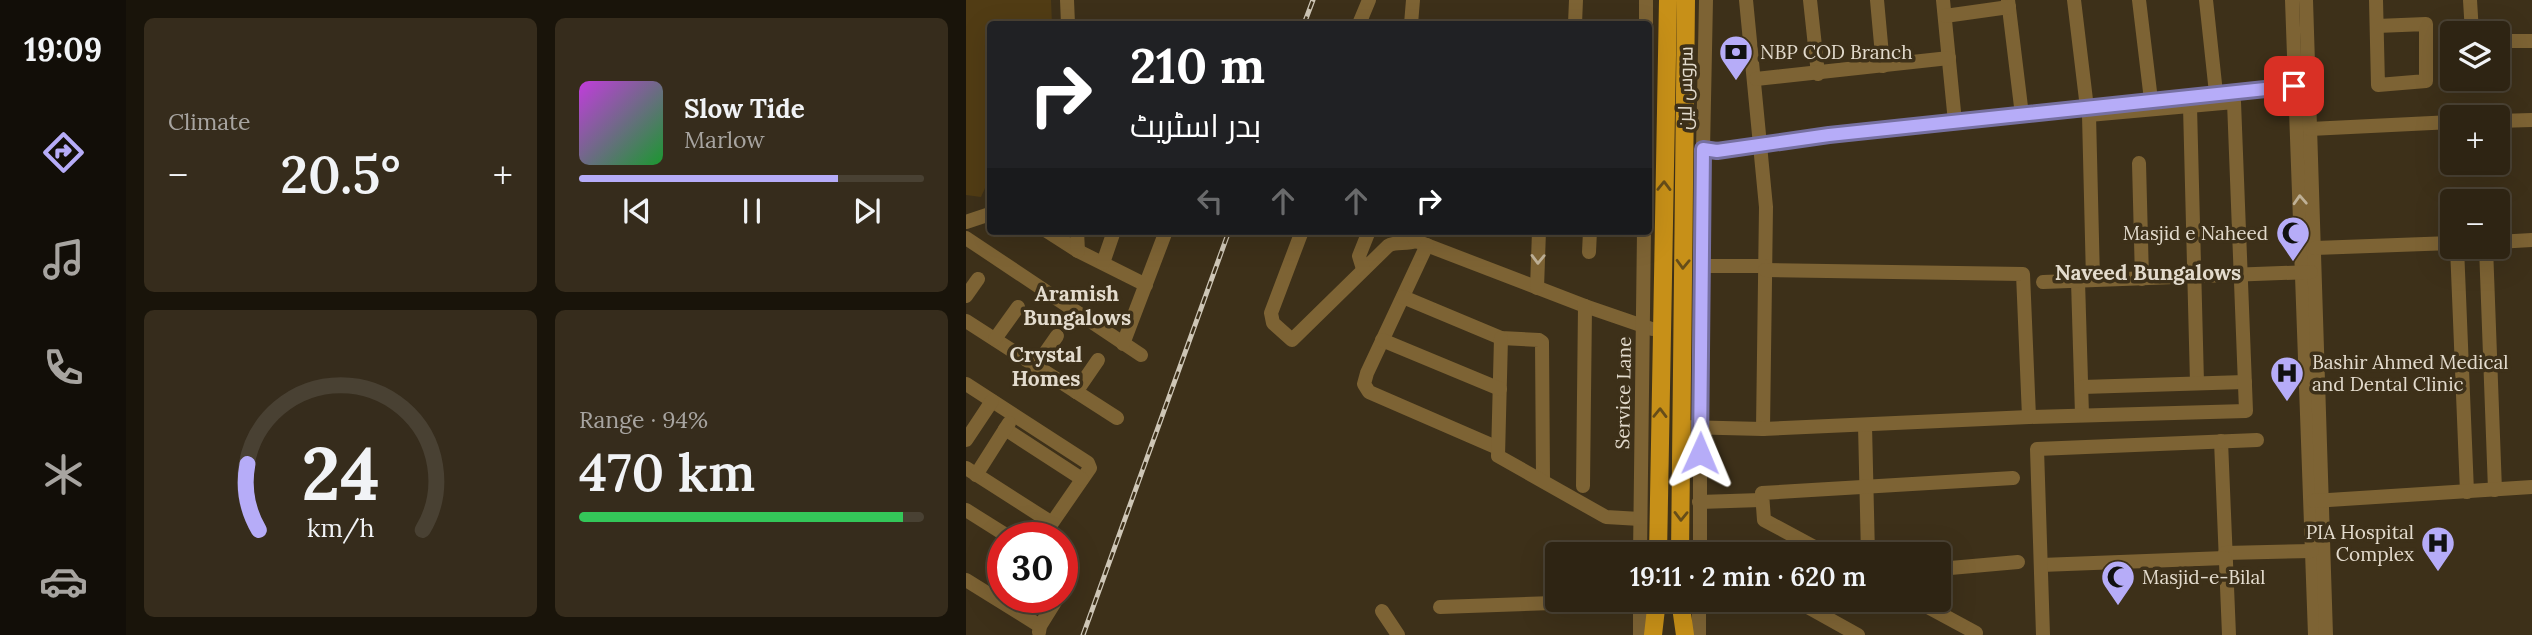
<!DOCTYPE html>
<html lang="en">
<head>
<meta charset="utf-8">
<style>
  body { margin:0; font-family:Lora,Cairo,serif; background:#362c1c; color:#f1f3f6; height:100vh; display:flex; flex-direction:column; font-size:26px; white-space:nowrap }
  * { box-sizing:border-box; margin:0 }
  p { font-size:23px; color:#a7a4a0 }
  .icon { flex:none; width:38px; height:38px; fill:none; stroke:currentColor; stroke-width:2; stroke-linecap:round; stroke-linejoin:round }
  .map { position:relative; flex:1; overflow:hidden }
  .details { display:flex; flex-direction:column; gap:18px; padding:18px; background:#19140a; width:840px }
  .details>* { flex:none }
  .guide { position:absolute; left:21px; top:21px; width:665px; height:214px; border-radius:7px; box-shadow:0 7px 28px #0002,0 0 0 2px #494133; background:#202124; color:#fff; overflow:hidden }
  .fabs { position:absolute; left:1474px; top:21px; display:grid; gap:14px }
  .fabs a { display:grid; place-items:center; width:70px; height:70px; border-radius:7px; background:#2e2413; box-shadow:0 7px 28px #0002,0 0 0 2px #494133; font-size:35px }
  .speed { position:absolute; left:21px; top:522px; display:flex; gap:14px; font-size:35px; font-weight:700; text-align:center }
  .speed>* { display:grid; place-content:center; width:91px; height:91px; border-radius:50%; background:#2e2413; box-shadow:0 7px 28px #0002,0 0 0 2px #494133; line-height:1 }
  .speed .limit { border:10px solid #d22; background:#fff; color:#111 }
  .pin { position:absolute; display:grid; place-items:center; width:60px; height:60px; color:#fff; margin:-30px; border-radius:14px; box-shadow:0 4px 10px #0006 }
  .me { position:absolute; width:77px; margin:-38px; rotate:1deg; stroke-linejoin:round; filter:drop-shadow(0 0 5px #0008) }
  .turn { display:flex; align-items:center; gap:24px; height:147px; padding:0 28px; font-size:32px }
  .turn .icon { width:91px; height:91px; stroke-width:2.5 }
  .turn b { display:block; font-size:49px; line-height:60px }
  .lanes { display:flex; align-items:center; height:66px; padding:0 28px; background:#0003; justify-content:center; gap:35px; direction:ltr }
  .lanes .off { opacity:.35 }
  .big { font-size:52px; font-weight:600; line-height:1.1 }
  .details .card { flex:1; display:flex; flex-direction:column; justify-content:center; gap:10px; min-width:0; padding:0 24px; border-radius:10px; background:#362c1c }
  .details .dial { align-items:center; gap:0 }
  .dial svg { height:182px; overflow:visible; fill:none; stroke:#494133; stroke-width:7; stroke-linecap:round; text-anchor:middle }
  .dial text { fill:#f1f3f6; stroke:none }
  .song { display:flex; align-items:center; gap:21px }
  .cover { width:84px; height:84px; border-radius:10px; background:linear-gradient(135deg,hsl(290 70% 55%),hsl(130 70% 35%)) }
  .played { height:7px; border-radius:4px; background:linear-gradient(90deg,#b6acf8 75%,#494133 75%) }
  .keys { display:flex; justify-content:space-around; direction:ltr }
  .heat { display:flex; justify-content:space-between; align-items:center; font-size:38px; direction:ltr }
  .charge { height:10px; border-radius:5px; background:linear-gradient(90deg,#34c759 94%,#494133 0) }
  .details .tiles { flex:1; display:grid; gap:18px; grid-template-columns:repeat(2,1fr) }
  .trip { position:absolute; left:579px; top:542px; width:406px; height:70px; border-radius:7px; background:#2e2413; box-shadow:0 7px 28px #0002,0 0 0 2px #494133; font-weight:600; line-height:70px; text-align:center }
  main { display:flex; flex:1; min-height:0 }
  .dock { display:flex; flex-direction:column; width:126px; justify-content:space-around; align-items:center; background:#120e08; color:#a7a4a0 }
  .dock .icon { width:49px; height:49px }
  .dock .selected { color:#b6acf8 }
  .dock b { font-size:32px; color:#f1f3f6 }
  .map>svg:first-child { display:block }
  .green { fill:#513c14 }
  .lines { fill:none; stroke-linecap:round; stroke-linejoin:round }
  .minor { stroke:#7d6334; stroke-width:14 }
  .major { stroke:#c79018; stroke-width:18 }
  .rail-casing { stroke:#cec6b6; stroke-width:5 }
  .rail { stroke:#3d3019; stroke-width:2.5; stroke-dasharray:8; stroke-linecap:butt }
  .oneway { stroke:#664d19 }
  .oneway2 { stroke:#bfb197 }
  .route-casing { stroke:#7670a1; stroke-width:18 }
  .route { stroke:#b6acf8; stroke-width:12 }
  .labels { text-anchor:middle; dominant-baseline:central; stroke-width:7; stroke-linejoin:round; paint-order:stroke }
  .poi-label { font-size:19px; fill:#e3dbcd; stroke:#3d3019; text-anchor:start }
  .street-label { font-size:19px; fill:#e3dbcd; stroke:#3d3019 }
  .neighbourhood-label { font-size:21px; font-weight:bold; fill:#e3dbcd; stroke:#3d3019 }
</style>
</head>
<body>
<main>
<nav class="dock">
<b>19:09</b>
<svg class="icon selected" aria-label="directions" viewBox="0 0 24 24"><path d="M12 3l9 9-9 9-9-9zM9 14v-3h6M13 9l2 2-2 2"/></svg>
<svg class="icon" aria-label="music" viewBox="0 0 24 24"><path d="M9 18V5l10-2v13"/><circle cx="6" cy="18" r="3"/><circle cx="16" cy="16" r="3"/></svg>
<svg class="icon" aria-label="phone" viewBox="0 0 24 24"><path d="M5 4h4l2 5-3 2q2 4 5 5l2-3 5 2v4C11 20 4 13 5 4z"/></svg>
<svg class="icon" aria-label="climate" viewBox="0 0 24 24"><path d="M12 3v18M4 7l16 10M4 17L20 7"/></svg>
<svg class="icon" aria-label="car" viewBox="0 0 24 24"><path d="M5 17H2v-5l4-1 3-4h7l3 4 3 1v5h-3M9 17h6M6 11h13"/><circle cx="7" cy="17" r="2"/><circle cx="17" cy="17" r="2"/></svg>
</nav>
<section class="details">
<div class="tiles">
<div class="card"><p>Climate</p>
<div class="heat"><a>−</a><b class="big">20.5°</b><a>+</a></div>
</div>
<div class="card">
<div class="song"><i class="cover"></i><div><b>Slow Tide</b><p>Marlow</p></div></div>
<div class="played"></div>
<div class="keys"><svg class="icon" aria-label="previous" viewBox="0 0 24 24"><path d="M18 5L8 12l10 7zM5 5v14"/></svg><svg class="icon" aria-label="pause" viewBox="0 0 24 24"><path d="M8 5v14M16 5v14"/></svg><svg class="icon" aria-label="next" viewBox="0 0 24 24"><path d="M6 5l10 7-10 7zM19 5v14"/></svg></div>
</div>
<div class="card dial"><svg viewBox="0 0 100 80">
<path d="M14 69A42 42 0 1 1 86 69"/>
<path d="M14 69A42 42 0 0 1 9 40" stroke="#b6acf8"/>
<text x="50" y="56" font-size="32" font-weight="700">24</text>
<text x="50" y="72" font-size="11">km/h</text>
</svg></div>
<div class="card"><p>Range · 94%</p><b class="big">470 km</b><div class="charge"></div></div>
</div>
</section>
<div class="map">
<svg width="1566" height="635" viewBox="0 0 1566 635">
  <rect width="100%" height="100%" fill="#3d3019"/>
  <polygon class="green" points="0,0 85,0 86,24 24,24 24,177 15,197 0,195"/>
  <g class="lines">
    <g class="minor">
      <polyline points="101,0 102,24"/>
      <polyline points="780,0 800,207 797,429"/>
      <polyline points="844,0 852,74"/>
      <polyline points="911,0 917,66"/>
      <polyline points="977,0 989,122"/>
      <polyline points="1042,0 1056,115"/>
      <polyline points="1108,0 1121,108"/>
      <polyline points="1173,0 1185,100"/>
      <polyline points="1240,0 1250,93"/>
      <polyline points="1326,0 1349,635"/>
      <polyline points="1340,0 1360,635"/>
      <polyline points="1410,0 1412,85 1460,81 1460,24 1411,26"/>
      <polyline points="1504,0 1506,33"/>
      <polyline points="979,16 1043,7"/>
      <polyline points="393,24 403,0"/>
      <polyline points="445,24 447,0"/>
      <polyline points="609,24 610,0"/>
      <polyline points="680,24 680,0"/>
      <polyline points="1531,41 1566,41"/>
      <polyline points="790,79 983,58"/>
      <polyline points="1173,102 1328,86"/>
      <polyline points="1224,106 1231,383"/>
      <polyline points="1531,121 1566,120"/>
      <polyline points="1344,129 1486,122"/>
      <polyline points="737,149 751,151 863,135 1135,106"/>
      <polyline points="1173,163 1176,279"/>
      <polyline points="0,222 24,214"/>
      <polyline points="81,231 112,251 180,285"/>
      <polyline points="111,231 112,251"/>
      <path d="M336 231 305 313 307 323 326 340 422 246C430 241 440 245 450 241"/>
      <polyline points="439,231 445,232 450,241 619,306 686,329"/>
      <polyline points="0,238 175,355"/>
      <polyline points="1531,242 1566,240"/>
      <polyline points="461,245 401,373 398,384 403,392 532,448"/>
      <polyline points="1491,247 1501,492"/>
      <polyline points="1520,247 1529,490"/>
      <polyline points="1349,248 1486,243"/>
      <polyline points="623,252 624,231"/>
      <polyline points="137,263 148,231"/>
      <polyline points="736,266 799,266"/>
      <polyline points="397,269 393,256 403,231"/>
      <polyline points="799,270 1057,274 1063,417"/>
      <polyline points="1112,281 1116,415"/>
      <polyline points="1077,282 1345,272"/>
      <polyline points="571,288 573,231"/>
      <polyline points="0,296 12,279"/>
      <polyline points="437,297 535,338 573,340 576,342 577,480"/>
      <polyline points="0,321 151,418"/>
      <polyline points="535,338 532,456 640,517 674,519"/>
      <polyline points="29,339 52,307"/>
      <polyline points="416,340 534,389"/>
      <polyline points="157,344 200,231"/>
      <polyline points="70,366 91,336"/>
      <polyline points="0,384 122,463 124,468 86,523 0,468"/>
      <polyline points="1116,387 1279,382"/>
      <polyline points="110,392 132,360"/>
      <polyline points="899,425 902,555"/>
      <polyline points="716,427 797,429 1063,417 1280,411 1268,102 1123,115 1127,280"/>
      <polyline points="39,429 116,479"/>
      <polyline points="0,440 26,401"/>
      <polyline points="1255,441 1263,635"/>
      <polyline points="10,475 43,423"/>
      <polyline points="617,486 619,306"/>
      <polyline points="1347,501 1566,487"/>
      <polyline points="733,502 795,500"/>
      <polyline points="0,510 43,537"/>
      <polyline points="1259,553 1346,551"/>
      <polyline points="674,555 678,231"/>
      <polyline points="734,555 734,301 740,0"/>
      <polyline points="863,555 798,520 796,493 1047,478"/>
      <polyline points="1075,565 1259,558"/>
      <polyline points="973,569 1052,562"/>
      <polyline points="96,571 103,579 96,590"/>
      <polyline points="0,580 74,626"/>
      <polyline points="674,600 674,635"/>
      <polyline points="829,600 892,635"/>
      <polyline points="949,600 1010,633"/>
      <polyline points="474,607 673,600"/>
      <polyline points="416,611 432,635"/>
      <polyline points="73,632 74,626 92,597"/>
      <polyline points="733,635 733,600"/>
      <polyline points="1077,635 1071,449 1291,440"/>
    </g>
    <g class="major">
      <polyline points="692,555 702,0"/>
      <polyline points="714,555 720,0"/>
      <polyline points="714,600 719,635"/>
      <polyline points="687,635 691,600"/>
    </g>
    <g class="rail-casing">
      <g id="rail">
        <polyline points="338,24 347,0"/>
        <polyline points="117,635 263,231"/>
      </g>
    </g>
    <use href="#rail" class="rail"/>
  </g>
  <defs><path id="oneway-chevron" d="M-2-3.5L2.5 0L-2 3.5" fill="none" stroke-width="1.6" stroke-linecap="round" stroke-linejoin="round" transform="scale(1.75)"/></defs>
  <g class="oneway">
    <use href="#oneway-chevron" transform="translate(698 186) rotate(-89)"/>
    <use href="#oneway-chevron" transform="translate(717 264) rotate(92)"/>
    <use href="#oneway-chevron" transform="translate(694 413) rotate(-89)"/>
    <use href="#oneway-chevron" transform="translate(715 516) rotate(91)"/>
  </g>
  <g class="oneway2">
    <use href="#oneway-chevron" transform="translate(1334 200) rotate(-93)"/>
    <use href="#oneway-chevron" transform="translate(572 259) rotate(91)"/>
  </g>
  <g class="lines">
    <g class="route-casing">
      <polyline id="route" points="734,453 737,149 751,151 863,135 1328,86"/>
    </g>
    <use href="#route" class="route"/>
  </g>
  <defs>
    <g id="bank-pin" transform="scale(1.75)"><path d="M0 17L-7.5 6A9.5 9.5 0 1 1 7.5 6Z" fill="#b6acf8" stroke="#3d3019"/><path d="M-6-4H6V4H-6ZM0-2.3a2.3 2.3 0 1 0 0 4.6a2.3 2.3 0 1 0 0-4.6Z" fill="#111"/></g>
    <g id="mosque-pin" transform="scale(1.75)"><path d="M0 17L-7.5 6A9.5 9.5 0 1 1 7.5 6Z" fill="#b6acf8" stroke="#3d3019"/><path d="M3.5-4.9A6 6 0 1 0 3.5 4.9A5 5 0 1 1 3.5-4.9Z" fill="#111"/></g>
    <g id="hospital-pin" transform="scale(1.75)"><path d="M0 17L-7.5 6A9.5 9.5 0 1 1 7.5 6Z" fill="#b6acf8" stroke="#3d3019"/><path d="M-5-5h3v3.5h4V-5h3V5h-3V1.5h-4V5h-3Z" fill="#111"/></g>
  </defs>
  <g fill-rule="evenodd">
    <use href="#bank-pin" x="770" y="52"/>
    <use href="#mosque-pin" x="1327" y="233"/>
    <use href="#hospital-pin" x="1321" y="373"/>
    <use href="#hospital-pin" x="1472" y="543"/>
    <use href="#mosque-pin" x="1152" y="577"/>
  </g>
  <g class="labels">
    <g class="poi-label">
      <text x="794" y="52">NBP COD Branch</text>
      <text x="1302" y="233" text-anchor="end">Masjid e Naheed</text>
      <text x="1346" y="362">Bashir Ahmed Medical<tspan x="1346" dy="22">and Dental Clinic</tspan></text>
      <text x="1448" y="532" text-anchor="end">PIA Hospital<tspan x="1448" dy="22">Complex</tspan></text>
      <text x="1176" y="577">Masjid-e-Bilal</text>
    </g>
    <g class="street-label">
      <text transform="translate(719 88) rotate(-89)">سروس لین</text>
      <text transform="translate(657 393) rotate(-89)">Service Lane</text>
    </g>
    <g class="neighbourhood-label">
      <text x="1182" y="272">Naveed Bungalows</text>
      <text x="111" y="293">Aramish<tspan x="111" dy="24">Bungalows</tspan></text>
      <text x="80" y="354">Crystal<tspan x="80" dy="24">Homes</tspan></text>
    </g>
  </g>
</svg>
<div class="fabs">
<a><svg class="icon" aria-label="layers" viewBox="0 0 24 24"><path d="M12 4l9 5-9 5-9-5zM3 14l9 5 9-5"/></svg></a>
<a>+</a>
<a>−</a>
</div>
<div class="speed"><div class="limit">30</div></div>
<div class="pin" style="left:1328px;top:86px;background:#d93025"><svg class="icon" aria-label="arrive" viewBox="0 0 24 24"><path d="M6 21V4h12l-3 4 3 4H6"/></svg></div>
<svg class="me" style="left:734px;top:453px" viewBox="-20 -20 40 40"><path d="M0-17L14 15 0 8-14 15z" fill="#b6acf8" stroke="#fff" stroke-width="4"/></svg>
<div class="trip">19:11 · 2 min · 620 m</div>
<div class="guide">
<div class="turn"><svg class="icon" aria-label="right" viewBox="0 0 24 24"><path d="M7 20v-9h11M14 6l5 5-5 5"/></svg><div><b>210 m</b>بدر اسٹریٹ</div></div>
<div class="lanes"><svg class="icon off" aria-label="left" viewBox="0 0 24 24"><path d="M17 20v-9H6M10 6l-5 5 5 5"/></svg><svg class="icon off" aria-label="ahead" viewBox="0 0 24 24"><path d="M12 20V5M6 11l6-6 6 6"/></svg><svg class="icon off" aria-label="ahead" viewBox="0 0 24 24"><path d="M12 20V5M6 11l6-6 6 6"/></svg><svg class="icon" aria-label="right" viewBox="0 0 24 24"><path d="M7 20v-9h11M14 6l5 5-5 5"/></svg></div>
</div>
</div>
</main>
</body>
</html>
